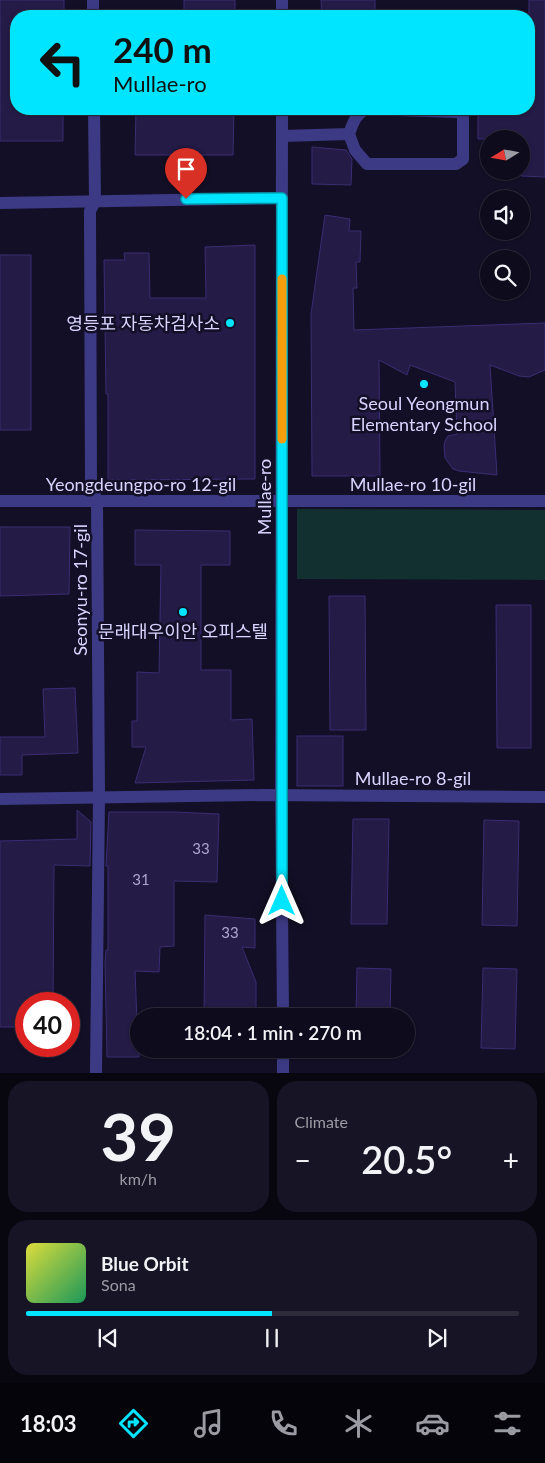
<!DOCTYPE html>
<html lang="en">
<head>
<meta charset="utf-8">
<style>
  body { margin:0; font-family:Lato,"Noto Sans KR",sans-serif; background:#171425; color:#f1f3f6; height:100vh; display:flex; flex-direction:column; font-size:19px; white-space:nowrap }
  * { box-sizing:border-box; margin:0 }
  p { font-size:16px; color:#9b9ba3 }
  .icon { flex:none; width:28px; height:28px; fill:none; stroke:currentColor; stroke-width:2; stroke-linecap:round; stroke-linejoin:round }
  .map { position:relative; height:1073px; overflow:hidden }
  .details { display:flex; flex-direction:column; gap:8px; padding:8px; background:#08060f; flex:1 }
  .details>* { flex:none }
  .hud { position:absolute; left:10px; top:10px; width:525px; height:105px; border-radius:20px; box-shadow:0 1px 4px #0004,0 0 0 1px #2e2b3b; background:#00e5ff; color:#111; overflow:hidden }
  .needle { width:32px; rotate:259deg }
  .controls { position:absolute; left:480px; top:130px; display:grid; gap:10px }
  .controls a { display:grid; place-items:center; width:50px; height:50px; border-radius:50%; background:#0e0b1c; box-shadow:0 1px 4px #0004,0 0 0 1px #2e2b3b; font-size:25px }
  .speed { position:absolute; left:15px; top:992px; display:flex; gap:10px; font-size:25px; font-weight:700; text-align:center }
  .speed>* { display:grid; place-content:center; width:65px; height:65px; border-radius:50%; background:#0e0b1c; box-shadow:0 1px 4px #0004,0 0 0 1px #2e2b3b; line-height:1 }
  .speed .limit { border:8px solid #d22; background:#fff; color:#111 }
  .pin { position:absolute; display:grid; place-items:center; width:42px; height:42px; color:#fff; margin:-51px -21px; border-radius:50% 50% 50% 0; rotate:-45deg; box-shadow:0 0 5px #0007 }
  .pin .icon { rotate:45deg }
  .me { position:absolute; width:55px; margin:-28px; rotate:0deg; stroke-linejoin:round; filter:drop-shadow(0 0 4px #0008) }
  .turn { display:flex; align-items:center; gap:18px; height:105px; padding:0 20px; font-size:22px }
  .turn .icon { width:65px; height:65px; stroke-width:2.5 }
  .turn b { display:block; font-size:35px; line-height:42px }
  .big { font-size:38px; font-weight:600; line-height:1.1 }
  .details .card { flex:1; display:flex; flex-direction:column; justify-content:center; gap:8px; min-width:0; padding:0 18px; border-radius:20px; background:#171425 }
  .details .dial { align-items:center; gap:0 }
  .dial b { font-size:65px; line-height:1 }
  .song { display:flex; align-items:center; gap:15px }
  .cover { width:60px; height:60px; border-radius:8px; background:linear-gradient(135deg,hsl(60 70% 55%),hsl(150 70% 35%)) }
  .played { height:5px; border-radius:2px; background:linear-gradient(90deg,#00e5ff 50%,#2e2b3b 50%) }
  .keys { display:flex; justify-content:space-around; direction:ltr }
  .heat { display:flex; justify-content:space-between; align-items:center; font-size:28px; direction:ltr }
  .details .tiles { flex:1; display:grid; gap:8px; grid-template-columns:1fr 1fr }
  .card:last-child { grid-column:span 2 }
  .trip { position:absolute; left:130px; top:1008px; width:285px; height:50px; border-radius:25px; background:#0e0b1c; box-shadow:0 1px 4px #0004,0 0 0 1px #2e2b3b; font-weight:600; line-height:50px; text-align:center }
  .menu { display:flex; height:80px; justify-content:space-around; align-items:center; background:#06040b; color:#9b9ba3 }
  .menu .icon { width:35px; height:35px }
  .menu .on { color:#00e5ff }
  .menu b { font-size:22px; color:#f1f3f6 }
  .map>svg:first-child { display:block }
  .green { fill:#12302f }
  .building { fill:#241b47; stroke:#3b2d73 }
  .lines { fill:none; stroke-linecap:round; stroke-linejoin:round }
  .minor { stroke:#3d3a85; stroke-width:12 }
  .route-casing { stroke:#0095a6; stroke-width:12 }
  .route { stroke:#00e5ff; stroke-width:9 }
  .slow { stroke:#f59e0b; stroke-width:9 }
  .poi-dot { fill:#00e5ff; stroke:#130f26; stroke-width:2 }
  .labels { text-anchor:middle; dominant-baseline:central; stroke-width:5; stroke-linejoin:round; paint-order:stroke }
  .number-label { font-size:15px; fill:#aca6d1 }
  .poi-label { font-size:18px; fill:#d9d4ff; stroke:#130f26 }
  .street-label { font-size:18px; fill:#d9d4ff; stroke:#130f26 }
</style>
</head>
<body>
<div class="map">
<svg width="545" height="1073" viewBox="0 0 545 1073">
  <rect width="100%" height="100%" fill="#130f26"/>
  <polygon class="green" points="297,509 545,510 545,580 297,579"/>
  <g class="building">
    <polygon points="0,0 64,0 64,16 16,16 16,109 63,109 63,141 0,141"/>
    <rect x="184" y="0" width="51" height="16"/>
    <polygon points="321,0 375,0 375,16 322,16"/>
    <polygon points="529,0 545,0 545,177 521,176 521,139 478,139 478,109 529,109"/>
    <polygon points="136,109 234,109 233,155 135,155"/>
    <polygon points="312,147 346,150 352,159 351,185 312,184"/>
    <polygon points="325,215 350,219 349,231 361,231 360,262 356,262 357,288 353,288 354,330 545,323 545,370 529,377 519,376 490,365 497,475 459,471 453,469 445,458 444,446 445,441 448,436 457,434 455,382 410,365 407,375 379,360 380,476 312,476 311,314"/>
    <polygon points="255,245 255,479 108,480 108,394 106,394 104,260 125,260 124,253 149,253 150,298 206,298 205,247"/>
    <rect x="0" y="255" width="31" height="175"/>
    <polygon points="0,527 70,527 69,594 0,596"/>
    <polygon points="135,530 230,531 230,565 201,565 201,670 231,670 231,720 252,719 254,780 135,783 146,747 132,747 132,721 137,721 137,672 159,673 161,565 135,565"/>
    <polygon points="329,596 365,596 366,730 330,730"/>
    <polygon points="496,605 531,605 531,748 497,748"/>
    <polygon points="75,688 78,753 22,755 22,775 0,775 0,737 45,737 43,689"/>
    <rect x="297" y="736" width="46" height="50"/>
    <polygon points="77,810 91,822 90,866 54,865 53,1004 26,1004 26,1027 0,1027 0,841 77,839"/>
    <polygon points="109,812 175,812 219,814 217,882 174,881 174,946 160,947 159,972 135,971 137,1022 139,1022 139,1057 107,1057 105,963 106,950 108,950 108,866 106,866"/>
    <polygon points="353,819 389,819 387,924 351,924"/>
    <polygon points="484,820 519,821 517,926 482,925"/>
    <polygon points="205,915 255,919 255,948 242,947 256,982 256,1016 204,1016"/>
    <polygon points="357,968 391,969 390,1016 356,1016"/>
    <polygon points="483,968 517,969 515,1049 481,1048"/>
  </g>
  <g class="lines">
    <g class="minor">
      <polyline points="93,0 93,16"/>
      <polyline points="282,0 282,16"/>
      <polyline points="94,109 95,201 90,211 91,485 97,501 99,796 96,1073"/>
      <polyline points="282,109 281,795 283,1016"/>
      <path d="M282 136 349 134 355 150 367 164H456L463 159V118L462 114 457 112 367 109C356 113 353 123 349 134"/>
      <polyline points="0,203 282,198"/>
      <polyline points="0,501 545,501"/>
      <polyline points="0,799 263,795 545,797"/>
      <polyline points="283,1049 283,1073"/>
    </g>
  </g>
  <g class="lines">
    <g class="route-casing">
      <polyline id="route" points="186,199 282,198 282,901"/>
    </g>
    <use href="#route" class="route"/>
    <polyline class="slow" points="282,439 282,279"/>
  </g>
  <g class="poi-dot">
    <circle cx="230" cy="323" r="5"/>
    <circle cx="424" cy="384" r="5"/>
    <circle cx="183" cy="612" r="5"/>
  </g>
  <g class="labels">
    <g class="number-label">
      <text x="201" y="848">33</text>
      <text x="141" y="879">31</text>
      <text x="230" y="932">33</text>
    </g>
    <g class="poi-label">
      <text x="220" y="323" text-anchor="end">영등포 자동차검사소</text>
      <text x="424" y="403">Seoul Yeongmun<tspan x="424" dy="21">Elementary School</tspan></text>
      <text x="183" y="631">문래대우이안 오피스텔</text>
    </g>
    <g class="street-label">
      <text x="141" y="484">Yeongdeungpo-ro 12-gil</text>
      <text x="413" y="484">Mullae-ro 10-gil</text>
      <text transform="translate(264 497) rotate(-90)">Mullae-ro</text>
      <text transform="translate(80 590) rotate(-90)">Seonyu-ro 17-gil</text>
      <text x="413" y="778">Mullae-ro 8-gil</text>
    </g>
  </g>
</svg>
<div class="controls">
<a><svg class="needle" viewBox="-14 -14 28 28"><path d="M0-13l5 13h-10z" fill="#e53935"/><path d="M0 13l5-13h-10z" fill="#9b9ba3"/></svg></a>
<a><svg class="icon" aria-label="sound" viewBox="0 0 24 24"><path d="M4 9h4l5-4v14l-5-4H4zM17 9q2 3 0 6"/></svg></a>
<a><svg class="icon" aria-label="search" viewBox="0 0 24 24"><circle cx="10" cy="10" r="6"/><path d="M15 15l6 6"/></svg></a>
</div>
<div class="speed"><div class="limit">40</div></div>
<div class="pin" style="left:186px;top:199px;background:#d93025"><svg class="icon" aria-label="arrive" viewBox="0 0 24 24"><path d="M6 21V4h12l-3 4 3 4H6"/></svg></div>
<svg class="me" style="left:282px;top:901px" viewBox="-20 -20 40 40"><path d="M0-17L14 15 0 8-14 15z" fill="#00e5ff" stroke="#fff" stroke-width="4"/></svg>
<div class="trip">18:04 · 1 min · 270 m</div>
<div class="hud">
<div class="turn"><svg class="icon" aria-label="left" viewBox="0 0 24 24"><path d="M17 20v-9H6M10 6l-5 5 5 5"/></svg><div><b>240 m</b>Mullae-ro</div></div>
</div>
</div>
<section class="details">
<div class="tiles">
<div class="card dial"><b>39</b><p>km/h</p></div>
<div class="card"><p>Climate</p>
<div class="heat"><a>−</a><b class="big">20.5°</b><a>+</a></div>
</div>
<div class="card">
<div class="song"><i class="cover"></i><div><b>Blue Orbit</b><p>Sona</p></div></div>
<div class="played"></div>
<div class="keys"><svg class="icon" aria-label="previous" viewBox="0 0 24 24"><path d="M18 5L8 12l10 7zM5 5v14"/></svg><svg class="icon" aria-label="pause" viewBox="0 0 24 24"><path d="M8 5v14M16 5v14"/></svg><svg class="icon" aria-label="next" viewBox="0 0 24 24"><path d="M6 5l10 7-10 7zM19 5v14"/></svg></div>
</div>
</div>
</section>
<nav class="menu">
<b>18:03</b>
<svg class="icon on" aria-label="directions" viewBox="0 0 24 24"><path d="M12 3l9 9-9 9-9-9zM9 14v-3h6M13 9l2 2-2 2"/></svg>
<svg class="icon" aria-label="music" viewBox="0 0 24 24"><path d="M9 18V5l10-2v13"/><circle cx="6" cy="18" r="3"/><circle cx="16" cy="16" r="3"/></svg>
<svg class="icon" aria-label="phone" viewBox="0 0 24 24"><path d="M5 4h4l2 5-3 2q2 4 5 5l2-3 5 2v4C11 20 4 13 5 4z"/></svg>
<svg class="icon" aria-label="climate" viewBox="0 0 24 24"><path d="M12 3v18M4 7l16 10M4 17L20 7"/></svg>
<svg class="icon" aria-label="car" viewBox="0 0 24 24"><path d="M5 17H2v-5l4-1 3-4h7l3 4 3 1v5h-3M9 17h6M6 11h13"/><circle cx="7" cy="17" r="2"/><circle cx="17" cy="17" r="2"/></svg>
<svg class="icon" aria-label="filters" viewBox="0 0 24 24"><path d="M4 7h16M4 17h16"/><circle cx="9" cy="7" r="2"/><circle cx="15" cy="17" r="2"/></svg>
</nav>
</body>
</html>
